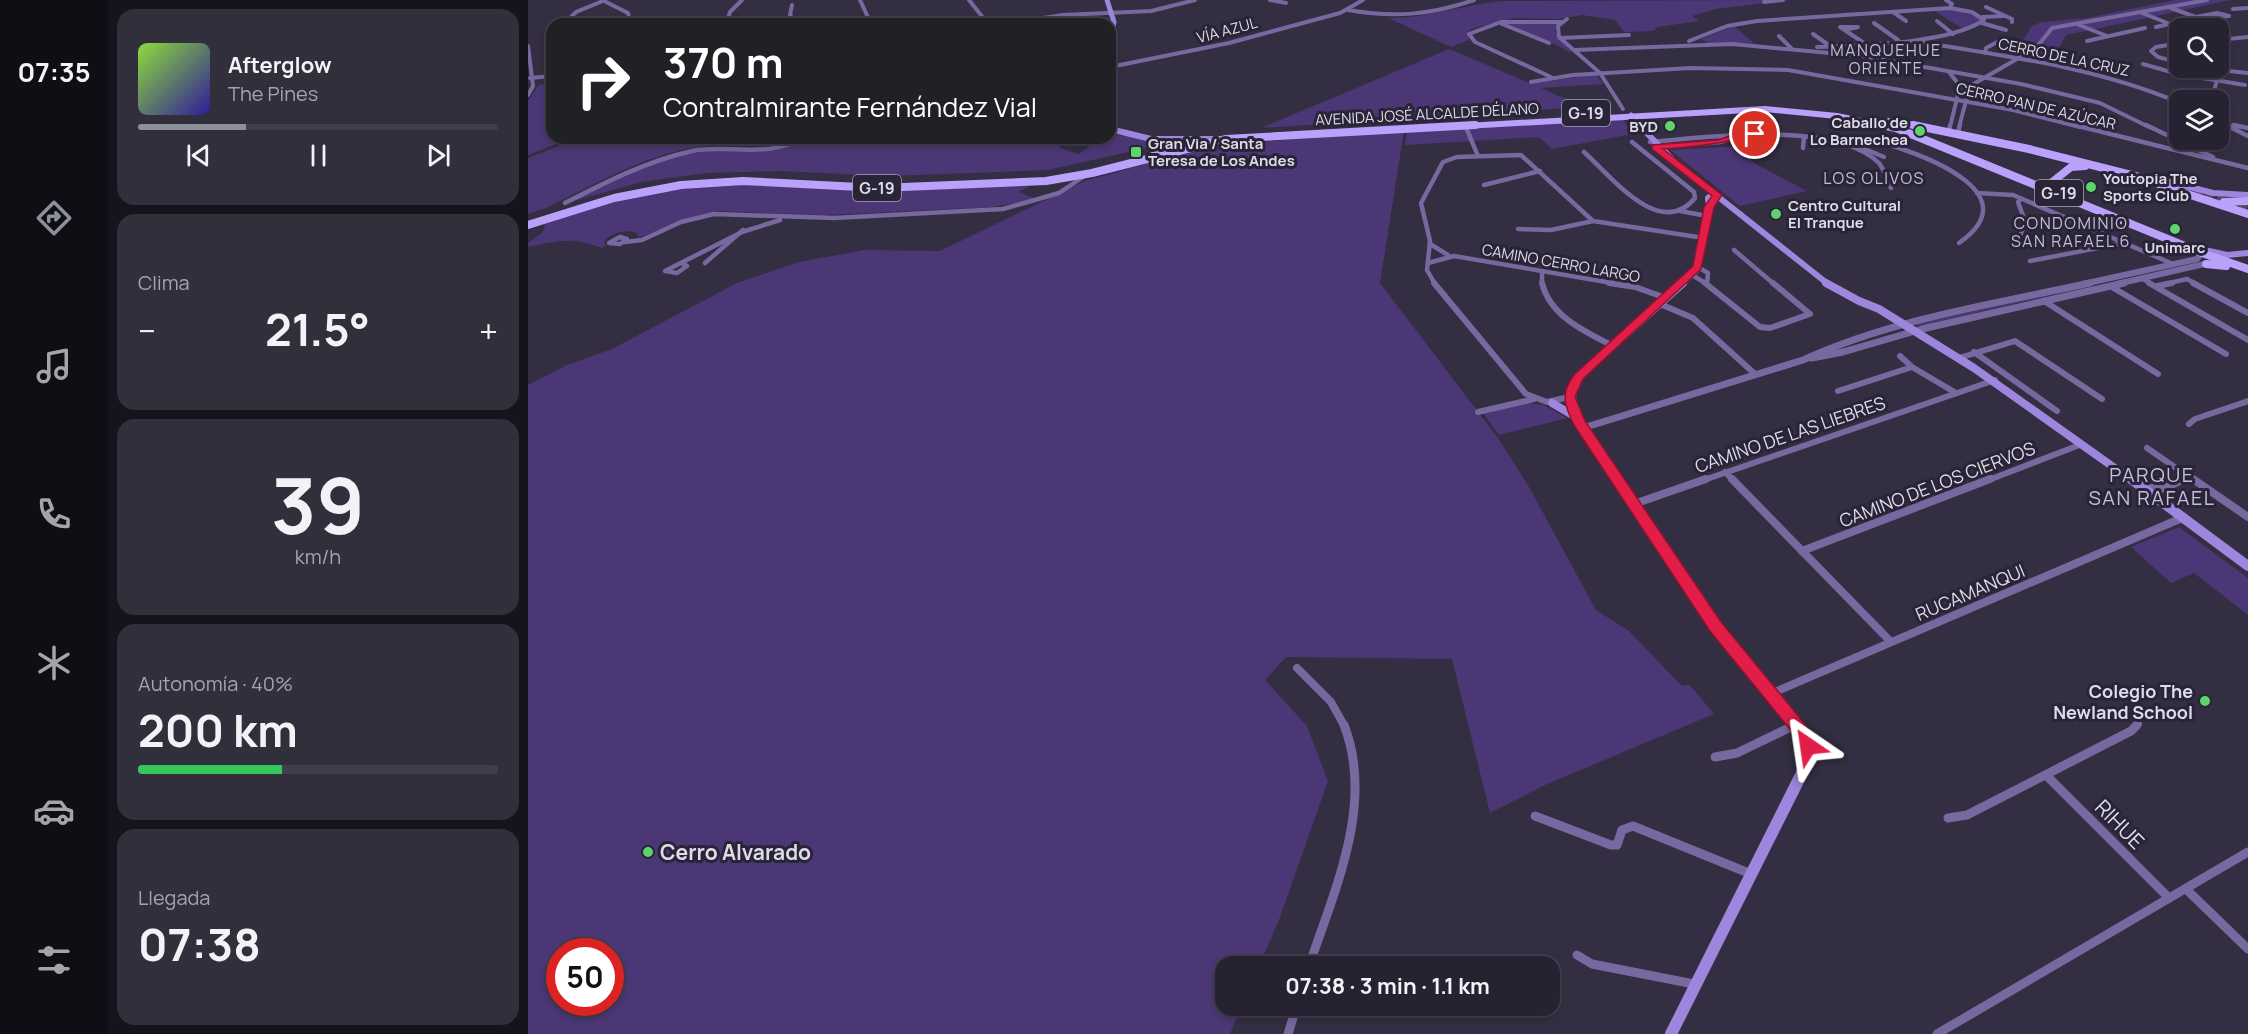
<!DOCTYPE html>
<html lang="es">
<head>
<meta charset="utf-8">
<style>
  body { margin:0; font-family:Manrope,sans-serif; background:#322f3d; color:#f1f3f6; height:100vh; display:flex; flex-direction:column; font-size:22px; white-space:nowrap }
  * { box-sizing:border-box; margin:0 }
  p { font-size:20px; color:#a4a4ab }
  .icon { flex:none; width:33px; height:33px; fill:none; stroke:currentColor; stroke-width:2; stroke-linecap:round; stroke-linejoin:round }
  .map { position:relative; flex:1; overflow:hidden }
  .side { display:flex; flex-direction:column; gap:9px; padding:9px; background:#15131b; width:420px }
  .side>* { flex:none }
  .hud { position:absolute; left:18px; top:18px; width:570px; height:126px; border-radius:18px; box-shadow:0 3px 9px #0003,0 0 0 2px #423f4d; background:#202124; color:#fff; overflow:hidden }
  .fabs { position:absolute; left:1641px; top:18px; display:grid; gap:12px }
  .fabs a { display:grid; place-items:center; width:60px; height:60px; border-radius:12px; background:#262231; box-shadow:0 3px 9px #0003,0 0 0 2px #423f4d; font-size:30px }
  .speed { position:absolute; left:18px; top:938px; display:flex; gap:12px; font-size:30px; font-weight:700; text-align:center }
  .speed>* { display:grid; place-content:center; width:78px; height:78px; border-radius:50%; background:#262231; box-shadow:0 3px 9px #0003,0 0 0 2px #423f4d; line-height:1 }
  .speed .limit { border:9px solid #d22; background:#fff; color:#111 }
  .pin { position:absolute; display:grid; place-items:center; width:51px; height:51px; color:#fff; margin:-26px; border:3px solid #fff; border-radius:50%; box-shadow:0 2px 6px #0007 }
  .me { position:absolute; width:66px; margin:-33px; rotate:328deg; stroke-linejoin:round; filter:drop-shadow(0 0 4px #0008) }
  .turn { display:flex; align-items:center; gap:21px; height:126px; padding:0 18px; font-size:27px }
  .turn .icon { width:78px; height:78px; stroke-width:2.5 }
  .turn b { display:block; font-size:42px; line-height:51px }
  .big { font-size:45px; font-weight:700; line-height:1.1 }
  .side .card { flex:1; display:flex; flex-direction:column; justify-content:center; gap:9px; min-width:0; padding:0 21px; border-radius:18px; background:#322f3d }
  .side .dial { align-items:center; gap:0 }
  .dial b { font-size:78px; line-height:1 }
  .song { display:flex; align-items:center; gap:18px }
  .cover { width:72px; height:72px; border-radius:9px; background:linear-gradient(135deg,hsl(90 70% 55%),hsl(250 70% 35%)) }
  .played { height:6px; border-radius:3px; background:linear-gradient(90deg,#8c9099 30%,#423f4d 30%) }
  .keys { display:flex; justify-content:space-around; direction:ltr }
  .heat { display:flex; justify-content:space-between; align-items:center; font-size:33px; direction:ltr }
  .charge { height:9px; border-radius:4px; background:linear-gradient(90deg,#34c759 40%,#423f4d 0) }
  .trip { position:absolute; left:687px; top:956px; width:345px; height:60px; border-radius:18px; background:#262231; box-shadow:0 3px 9px #0003,0 0 0 2px #423f4d; font-weight:700; line-height:60px; text-align:center }
  main { display:flex; flex:1; min-height:0 }
  .dock { display:flex; flex-direction:column; width:108px; justify-content:space-around; align-items:center; background:#0f0e14; color:#a4a4ab }
  .dock .icon { width:42px; height:42px }
  .dock .active { color:#8c9099 }
  .dock b { font-size:27px; color:#f1f3f6 }
  .map>svg:first-child { display:block }
  .green { fill:#4b3775; fill-rule:evenodd }
  .lines { fill:none; stroke-linecap:round; stroke-linejoin:round }
  .primary-tunnel { stroke:#4d485a; stroke-width:8; stroke-dasharray:8 4; stroke-linecap:butt }
  .minor-far4 { stroke:#77689f; stroke-width:4 }
  .minor-far3 { stroke:#77689f; stroke-width:4.5 }
  .minor-far2 { stroke:#77689f; stroke-width:6 }
  .minor-far1 { stroke:#77689f; stroke-width:8 }
  .minor { stroke:#77689f; stroke-width:9 }
  .tertiary-far1 { stroke:#77689f; stroke-width:6 }
  .tertiary { stroke:#77689f; stroke-width:7 }
  .secondary-far4 { stroke:#9e85dd; stroke-width:5 }
  .secondary-far3 { stroke:#9e85dd; stroke-width:6 }
  .secondary-far2 { stroke:#9e85dd; stroke-width:8 }
  .secondary-far1 { stroke:#9e85dd; stroke-width:10 }
  .secondary { stroke:#9e85dd; stroke-width:12 }
  .primary-far1 { stroke:#baa1fb; stroke-width:6 }
  .primary { stroke:#baa1fb; stroke-width:8 }
  .route { fill:#e11d48; stroke:#92132f; stroke-width:1.5 }
  .poi-dot { fill:#5ed56c; stroke:#292437; stroke-width:2 }
  .labels { text-anchor:middle; dominant-baseline:central; stroke-width:6; stroke-linejoin:round; paint-order:stroke }
  .far-street-label { font-size:15px; fill:#dfdce9; stroke:#292437 }
  .far-poi-label { font-size:15px; font-weight:bold; fill:#dfdce9; stroke:#292437; text-anchor:start }
  .far-neighbourhood-label { font-size:16px; letter-spacing:1.5px; fill:#c4bfd7; stroke:#292437 }
  .shield { fill:#292437; stroke:#a8a5b4; stroke-width:1.5 }
  .shield-label { font-size:16px; font-weight:bold; fill:#dfdce9 }
  .street-label { font-size:18px; fill:#dfdce9; stroke:#292437 }
  .poi-label { font-size:18px; font-weight:bold; fill:#dfdce9; stroke:#292437; text-anchor:end }
  .neighbourhood-label { font-size:20px; letter-spacing:1.5px; fill:#c4bfd7; stroke:#292437 }
  .near-street-label { font-size:21px; fill:#dfdce9; stroke:#292437 }
  .near-poi-label { font-size:21px; font-weight:bold; fill:#dfdce9; stroke:#292437; text-anchor:start }
</style>
</head>
<body>
<main>
<nav class="dock">
<b>07:35</b>
<svg class="icon active" aria-label="directions" viewBox="0 0 24 24"><path d="M12 3l9 9-9 9-9-9zM9 14v-3h6M13 9l2 2-2 2"/></svg>
<svg class="icon" aria-label="music" viewBox="0 0 24 24"><path d="M9 18V5l10-2v13"/><circle cx="6" cy="18" r="3"/><circle cx="16" cy="16" r="3"/></svg>
<svg class="icon" aria-label="phone" viewBox="0 0 24 24"><path d="M5 4h4l2 5-3 2q2 4 5 5l2-3 5 2v4C11 20 4 13 5 4z"/></svg>
<svg class="icon" aria-label="climate" viewBox="0 0 24 24"><path d="M12 3v18M4 7l16 10M4 17L20 7"/></svg>
<svg class="icon" aria-label="car" viewBox="0 0 24 24"><path d="M5 17H2v-5l4-1 3-4h7l3 4 3 1v5h-3M9 17h6M6 11h13"/><circle cx="7" cy="17" r="2"/><circle cx="17" cy="17" r="2"/></svg>
<svg class="icon" aria-label="filters" viewBox="0 0 24 24"><path d="M4 7h16M4 17h16"/><circle cx="9" cy="7" r="2"/><circle cx="15" cy="17" r="2"/></svg>
</nav>
<section class="side">
<div class="card">
<div class="song"><i class="cover"></i><div><b>Afterglow</b><p>The Pines</p></div></div>
<div class="played"></div>
<div class="keys"><svg class="icon" aria-label="previous" viewBox="0 0 24 24"><path d="M18 5L8 12l10 7zM5 5v14"/></svg><svg class="icon" aria-label="pause" viewBox="0 0 24 24"><path d="M8 5v14M16 5v14"/></svg><svg class="icon" aria-label="next" viewBox="0 0 24 24"><path d="M6 5l10 7-10 7zM19 5v14"/></svg></div>
</div>
<div class="card"><p>Clima</p>
<div class="heat"><a>−</a><b class="big">21.5°</b><a>+</a></div>
</div>
<div class="card dial"><b>39</b><p>km/h</p></div>
<div class="card"><p>Autonomía · 40%</p><b class="big">200 km</b><div class="charge"></div></div>
<div class="card"><p>Llegada</p><b class="big">07:38</b></div>
</section>
<div class="map">
<svg width="1720" height="1034" viewBox="0 0 1720 1034">
  <rect width="100%" height="100%" fill="#332e41"/>
  <g class="green">
    <path d="M1262 0 1188 9 1164 16 1172 21 1129 27 1126 31 1096 32 1087 20 1054 15 1031 19 987 18 946 28 940 32 941 40 923 47 860 18C899 18 935 5 974 1Z"/>
    <polygon points="1647,0 1703,0 1567,29 1538,35 1530,49 1511,61 1473,53 1494,41 1504,26 1513,22 1559,18"/>
    <polygon points="1405,10 1430,10 1449,15 1452,20 1450,23 1435,29"/>
    <polygon points="998,22 1030,24 1027,32 1045,51 1041,52 1021,41 979,24"/>
    <polygon points="1206,26 1226,43 1180,43 1173,39"/>
    <polygon points="921,49 1004,84 1068,74 1075,84 1013,88 1056,107 733,128"/>
    <polygon points="24,83 24,138 43,138 0,155 0,101 11,85"/>
    <polygon points="1095,119 1105,134 1024,149 1011,137 877,145 879,132"/>
    <path d="M876 131 852 283 970 438 1001 487 1068 610 1101 631 1154 686 1161 684 1186 714 1019 784 962 813 924 659 758 657 737 680 779 726 800 781 751 920 731 966H698V1005H714L702 1034H0V385L39 365 84 349 209 283 271 262 337 250 412 251 557 181 682 146ZM32 951H82V1002H32Z"/>
    <path d="M582 134 628 140 627 146 520 170 360 176 250 171 178 173 113 182 42 202C82 183 121 160 165 153 207 146 244 158 283 138H519L533 148 550 154 575 138H582Z"/>
    <path d="M53 138H266L265 141C234 150 201 142 169 147 115 155 67 185 18 208L0 214V158Z"/>
    <polygon points="1210,146 1226,163 1279,191 1212,206 1142,150"/>
    <path d="M220 184 326 189 505 184 491 192 508 199 465 207 297 215 189 211 160 218 116 236 110 237 109 233C97 229 85 232 76 241L78 246 73 248C48 236 26 241 0 247V243L15 232 17 224 71 205 136 190Z"/>
    <polygon points="1678,259 1391,326 1387,324"/>
    <polygon points="999,403 1015,405 1040,418 971,435 956,414"/>
    <polygon points="1651,527 1720,578 1720,615 1666,573 1643,583 1603,547"/>
  </g>
  <g class="lines">
    <polyline class="primary-tunnel" points="1643,185 1720,209"/>
    <g class="minor-far4">
      <polyline points="74,0 100,13 103,24"/>
      <polyline points="332,0 343,24"/>
      <polyline points="441,0 460,24"/>
      <polyline points="742,0 758,3"/>
      <polyline points="1418,0 1424,4 1422,8"/>
      <polyline points="1236,2 1255,0"/>
      <polyline points="264,5 262,15 269,24"/>
      <polyline points="1458,7 1484,19 1484,22"/>
      <polyline points="1643,8 1673,19 1701,16 1689,13 1668,17"/>
      <polyline points="1705,9 1720,8"/>
      <path d="M820 10C866 18 902 15 946 0"/>
      <polyline points="1365,12 1378,21"/>
      <polyline points="1614,13 1642,24"/>
      <polyline points="1455,17 1476,16"/>
      <polyline points="1039,19 1030,26 1031,37 1072,73 1095,109"/>
      <polyline points="1409,21 1425,34"/>
      <polyline points="38,22 48,12 75,1"/>
      <polyline points="1346,23 1370,40"/>
      <polyline points="1454,23 1478,30"/>
      <polyline points="198,24 202,12 214,0"/>
      <polyline points="475,24 535,15 623,11 667,0"/>
      <polyline points="974,24 1021,43"/>
      <polyline points="1551,25 1579,36"/>
      <polyline points="1628,27 1651,22"/>
      <polyline points="1317,30 1330,27 1312,27 1336,43"/>
      <polyline points="1285,34 1302,46"/>
      <polyline points="1251,36 1263,48"/>
      <polyline points="1032,38 1101,35"/>
      <polyline points="1690,40 1720,37"/>
      <path d="M1161 41 1199 26 1229 21 1422 8 1444 12 1456 20C1421 44 1333 45 1289 47"/>
      <path d="M1386 41C1477 56 1567 67 1652 103"/>
      <polyline points="1559,41 1617,28"/>
      <polyline points="1652,43 1628,47 1623,51 1630,57 1652,63"/>
      <polyline points="0,46 5,86 0,95"/>
      <polyline points="1046,50 1204,44 1334,56 1493,84 1572,103 1621,127"/>
      <polyline points="1457,53 1458,48 1473,40"/>
      <polyline points="1615,64 1650,74 1717,85"/>
      <polyline points="582,67 701,43 812,13 835,0"/>
      <polyline points="1672,68 1720,73"/>
      <polyline points="1421,72 1432,86 1422,127"/>
      <polyline points="1023,77 947,42 941,34 973,22 1033,22"/>
      <polyline points="2,78 24,76"/>
      <polyline points="1689,80 1686,91 1689,100"/>
      <polyline points="1003,82 1045,75 1163,68 1260,70 1485,110 1552,127"/>
      <polyline points="1690,121 1701,127"/>
      <polyline points="1705,125 1713,127"/>
      <polyline points="1431,127 1442,86 1508,48 1524,28 1679,0"/>
    </g>
    <g class="minor-far3">
      <polyline points="937,125 950,156"/>
      <polyline points="1546,125 1720,168"/>
      <polyline points="1618,125 1685,157"/>
      <polyline points="1698,125 1720,136"/>
      <polyline points="1706,125 1720,128"/>
      <polyline points="1421,131 1422,125"/>
      <polyline points="1430,132 1432,125"/>
      <path d="M1122 142C1179 137 1307 120 1351 163 1356 169 1360 181 1363 188"/>
      <path d="M1362 145C1403 158 1500 195 1431 243"/>
      <polyline points="1127,147 1192,142 1204,138"/>
      <polyline points="1332,147 1356,157"/>
      <polyline points="1275,148 1276,137"/>
      <path d="M1056 152C1082 175 1132 241 1167 198L1166 192 1104 142"/>
      <polyline points="956,185 1012,171"/>
      <polyline points="1449,193 1485,195 1645,264"/>
      <path d="M37 203C78 182 119 161 164 151 198 144 243 159 272 138"/>
      <polyline points="1152,211 1179,216"/>
      <polyline points="990,229 1023,230 1065,221"/>
      <polygon points="92,237 99,239 92,244 81,243"/>
      <polyline points="1491,240 1497,221 1490,202 1493,199"/>
      <polyline points="97,242 114,240 153,222 186,214 306,218 475,209 531,193 558,175"/>
      <polyline points="902,244 920,255"/>
      <polyline points="1206,250 1246,284"/>
      <polyline points="1502,261 1596,243"/>
      <polyline points="154,263 159,266 149,273 137,271 214,232 252,220"/>
      <polyline points="177,263 215,230"/>
      <polyline points="900,263 926,256 1090,284"/>
      <polyline points="1170,267 1180,273 1179,284"/>
      <polyline points="1164,275 1179,284"/>
      <polyline points="1615,279 1624,284"/>
      <polyline points="907,284 899,270 902,241 893,203 915,162 929,157 993,155 1065,221 1176,238"/>
      <polyline points="1014,284 1014,271"/>
      <polyline points="1637,284 1659,279 1668,284"/>
    </g>
    <g class="minor-far2">
      <polyline points="906,283 998,394 1019,402 1041,397"/>
      <path d="M1014 283C1022 316 1057 332 1085 346"/>
      <polyline points="1081,283 1107,287 1138,298"/>
      <polyline points="1177,283 1232,327 1242,328 1282,314 1245,283"/>
      <polyline points="1621,283 1720,340"/>
      <polyline points="1665,283 1720,313"/>
      <polyline points="1582,286 1698,354"/>
      <polyline points="1629,286 1644,283"/>
      <polyline points="1516,301 1630,374"/>
      <polyline points="1132,304 1165,318 1227,374"/>
      <polyline points="1446,352 1529,411"/>
      <polyline points="1372,356 1384,367 1428,393"/>
      <polyline points="1431,358 1487,341 1574,399"/>
      <polyline points="1310,391 1384,367"/>
      <polyline points="950,412 1006,399"/>
      <polyline points="1661,424 1667,419 1720,401"/>
      <polyline points="1619,448 1667,481"/>
      <polyline points="1197,472 1206,481"/>
      <polyline points="1173,481 1467,380"/>
      <polyline points="1458,481 1554,444"/>
      <polyline points="1652,481 1661,477"/>
    </g>
    <g class="minor-far1">
      <polyline points="1204,479 1363,642"/>
      <polyline points="1665,479 1720,517"/>
      <polyline points="1615,487 1634,489 1656,479"/>
      <polyline points="1106,504 1178,479"/>
      <polyline points="1274,551 1462,479"/>
      <polyline points="769,668 803,702 817,727"/>
      <polyline points="1242,694 1654,518"/>
      <polyline points="1264,727 1268,725"/>
      <polyline points="1607,727 1610,724"/>
    </g>
    <g class="minor">
      <polyline points="1187,757 1209,753 1267,725"/>
      <polyline points="1518,775 1641,898"/>
      <polyline points="1007,816 1083,845 1089,845 1094,830 1105,826 1223,874"/>
      <polyline points="1420,818 1439,815 1603,731 1609,725"/>
      <polyline points="1658,889 1720,949"/>
      <polyline points="1049,955 1064,964 1166,984"/>
      <path d="M781 966C806 891 847 804 816 725"/>
      <polyline points="760,1034 769,1005"/>
      <polyline points="1409,1034 1720,852"/>
    </g>
    <g class="tertiary-far1">
      <polyline points="1555,284 1669,259 1674,253"/>
      <polyline points="1589,284 1685,262"/>
    </g>
    <g class="tertiary">
      <polyline points="1284,358 1315,352 1394,329 1596,283"/>
      <path d="M1055 428 1275 360C1365 319 1465 304 1562 283"/>
    </g>
    <g class="secondary-far4">
      <polyline points="579,0 586,22 582,42"/>
      <polyline points="1103,115 1112,127"/>
    </g>
    <g class="secondary-far3">
      <polyline points="1111,125 1150,165 1300,284"/>
      <polyline points="582,129 623,139 693,139"/>
      <polyline points="1631,179 1685,193 1720,195"/>
      <polyline points="1672,249 1699,255 1720,253"/>
      <polyline points="1153,284 1168,271 1181,207 1180,198 1187,193"/>
    </g>
    <g class="secondary-far2">
      <polyline points="1298,283 1331,301 1351,309 1446,368 1605,481"/>
      <polyline points="1024,403 1048,417"/>
      <path d="M1090 481C1072 454 1027 408 1051 376L1155 283"/>
    </g>
    <g class="secondary-far1">
      <polyline points="1089,479 1196,639 1270,727"/>
      <polyline points="1603,479 1720,566"/>
    </g>
    <polyline class="secondary" points="1143,1034 1278,765 1280,746 1269,725"/>
    <g class="primary-far1">
      <polyline points="1361,121 1394,127"/>
      <polyline points="920,127 1237,109 1309,116 1361,127"/>
    </g>
    <g class="primary">
      <polyline points="1354,125 1368,128 1674,253 1720,269"/>
      <polyline points="1385,125 1501,149 1639,184"/>
      <polyline points="625,156 630,151 629,140"/>
      <polyline points="1632,185 1720,214"/>
      <polyline points="1530,190 1523,183 1543,167 1557,166"/>
      <polyline points="1696,202 1720,201"/>
      <polyline points="0,225 86,198 153,185 215,181 351,188 518,181 564,173 698,139 947,125"/>
      <polyline points="1678,264 1698,266"/>
    </g>
  </g>
  <path class="route" d="M1227 132 1230 136C1199 142 1168 147 1135 149L1194 195 1186 207 1173 269 1055 379 1047 397 1057 421 1193 622 1276 723 1288 746 1286 751 1280 753 1274 751 1265 733 1182 631 1046 425C1036 405 1032 392 1047 374L1165 266 1176 207 1184 196 1124 149V145L1191 140 1209 133Z"/>
  <g class="poi-dot">
    <circle cx="1142" cy="126" r="6"/>
    <circle cx="1392" cy="131" r="6"/>
    <rect x="602" y="146" width="12" height="12" rx="3"/>
    <circle cx="1563" cy="187" r="6"/>
    <circle cx="1248" cy="214" r="6"/>
    <circle cx="1647" cy="229" r="6"/>
    <circle cx="1677" cy="701" r="6"/>
    <circle cx="120" cy="852" r="6"/>
  </g>
  <g class="labels">
    <g class="far-street-label">
      <text transform="translate(699 30) rotate(-15)">VÍA AZUL</text>
      <text transform="translate(1536 57) rotate(12)">CERRO DE LA CRUZ</text>
      <text transform="translate(1508 106) rotate(13)">CERRO PAN DE AZÚCAR</text>
      <text transform="translate(899 114) rotate(-3)">AVENIDA JOSÉ ALCALDE DÉLANO</text>
      <text transform="translate(1033 263) rotate(10)">CAMINO CERRO LARGO</text>
    </g>
    <g class="far-poi-label">
      <text x="1380" y="122" text-anchor="end">Caballo de<tspan x="1380" dy="17">Lo Barnechea</tspan></text>
      <text x="1130" y="126" text-anchor="end">BYD</text>
      <text x="620" y="143">Gran Via / Santa<tspan x="620" dy="17">Teresa de Los Andes</tspan></text>
      <text x="1575" y="178">Youtopia The<tspan x="1575" dy="17">Sports Club</tspan></text>
      <text x="1260" y="205">Centro Cultural<tspan x="1260" dy="17">El Tranque</tspan></text>
      <text x="1647" y="247" text-anchor="middle">Unimarc</text>
    </g>
    <g class="far-neighbourhood-label">
      <text x="1358" y="50">MANQUEHUE<tspan x="1358" dy="18">ORIENTE</tspan></text>
      <text x="1346" y="178">LOS OLIVOS</text>
      <text x="1543" y="223">CONDOMINIO<tspan x="1543" dy="18">SAN RAFAEL 6</tspan></text>
    </g>
    <g class="shield">
      <rect x="1034" y="100" width="48" height="26" rx="4.5"/>
      <rect x="325" y="175" width="48" height="26" rx="4.5"/>
      <rect x="1507" y="180" width="48" height="26" rx="4.5"/>
    </g>
    <g class="shield-label">
      <text x="1058" y="113">G-19</text>
      <text x="349" y="188">G-19</text>
      <text x="1531" y="193">G-19</text>
    </g>
    <g class="street-label">
      <text transform="translate(1262 434) rotate(-19)">CAMINO DE LAS LIEBRES</text>
      <text transform="translate(1409 484) rotate(-21)">CAMINO DE LOS CIERVOS</text>
      <text transform="translate(1442 592) rotate(-23)">RUCAMANQUI</text>
    </g>
    <g class="poi-label">
      <text x="1665" y="691">Colegio The<tspan x="1665" dy="21">Newland School</tspan></text>
    </g>
    <g class="neighbourhood-label">
      <text x="1624" y="474">PARQUE<tspan x="1624" dy="23">SAN RAFAEL</tspan></text>
    </g>
    <g class="near-street-label">
      <text transform="translate(1592 824) rotate(45)">RIHUE</text>
    </g>
    <g class="near-poi-label">
      <text x="132" y="852">Cerro Alvarado</text>
    </g>
  </g>
</svg>
<div class="fabs">
<a><svg class="icon" aria-label="search" viewBox="0 0 24 24"><circle cx="10" cy="10" r="6"/><path d="M15 15l6 6"/></svg></a>
<a><svg class="icon" aria-label="layers" viewBox="0 0 24 24"><path d="M12 4l9 5-9 5-9-5zM3 14l9 5 9-5"/></svg></a>
</div>
<div class="speed"><div class="limit">50</div></div>
<div class="pin" style="left:1227px;top:134px;background:#d93025"><svg class="icon" aria-label="arrive" viewBox="0 0 24 24"><path d="M6 21V4h12l-3 4 3 4H6"/></svg></div>
<svg class="me" style="left:1280px;top:746px" viewBox="-20 -20 40 40"><path d="M0-17L14 15 0 8-14 15z" fill="#e11d48" stroke="#fff" stroke-width="4"/></svg>
<div class="trip">07:38 · 3 min · 1.1 km</div>
<div class="hud">
<div class="turn"><svg class="icon" aria-label="right" viewBox="0 0 24 24"><path d="M7 20v-9h11M14 6l5 5-5 5"/></svg><div><b>370 m</b>Contralmirante Fernández Vial</div></div>
</div>
</div>
</main>
</body>
</html>
